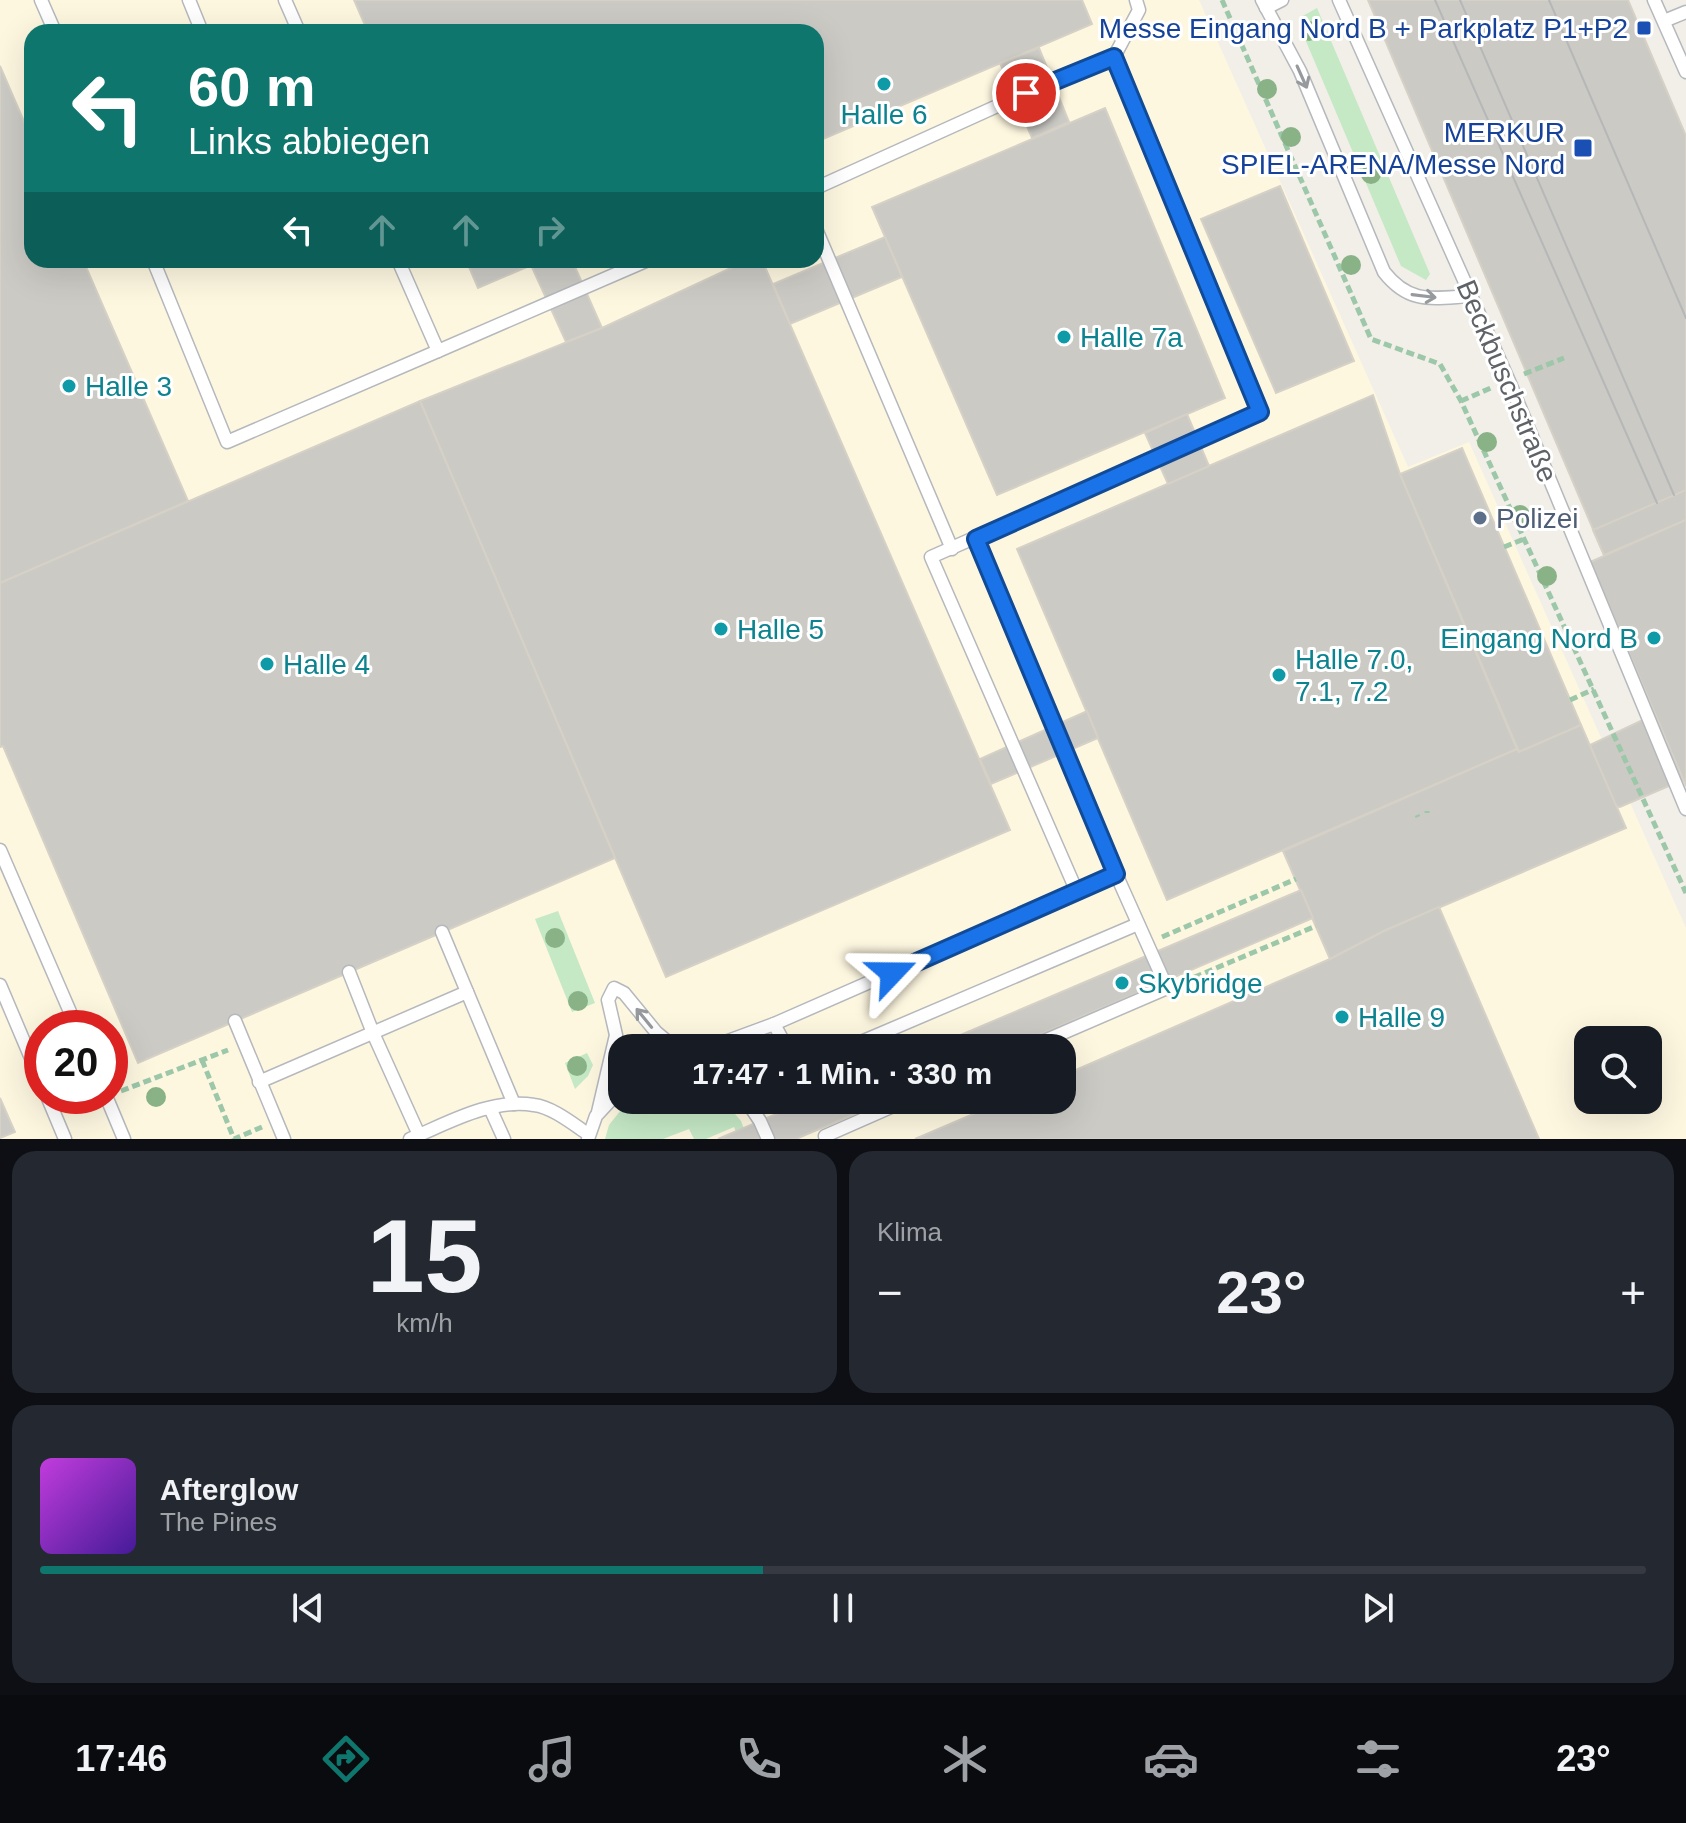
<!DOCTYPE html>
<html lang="de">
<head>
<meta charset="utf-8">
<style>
  body { margin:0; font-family:Helvetica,sans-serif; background:#242831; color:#f1f3f6; height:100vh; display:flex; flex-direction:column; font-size:30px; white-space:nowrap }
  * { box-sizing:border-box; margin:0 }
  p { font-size:26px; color:#9ea1a6 }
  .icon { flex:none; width:44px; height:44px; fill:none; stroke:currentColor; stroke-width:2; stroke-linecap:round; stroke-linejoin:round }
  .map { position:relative; height:1139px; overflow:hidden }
  .drawer { display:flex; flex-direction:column; gap:12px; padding:12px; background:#0d0f14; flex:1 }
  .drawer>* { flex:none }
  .top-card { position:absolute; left:24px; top:24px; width:800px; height:244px; border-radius:24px; box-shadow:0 8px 32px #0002; background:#0f766e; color:#fff; overflow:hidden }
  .buttons { position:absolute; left:1574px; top:1026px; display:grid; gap:16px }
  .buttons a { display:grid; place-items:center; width:88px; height:88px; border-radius:16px; background:#171b24; box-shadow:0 8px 32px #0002; font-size:40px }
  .speed { position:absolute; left:24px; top:1010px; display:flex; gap:16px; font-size:40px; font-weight:700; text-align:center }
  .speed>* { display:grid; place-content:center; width:104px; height:104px; border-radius:50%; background:#171b24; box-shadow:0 8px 32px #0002; line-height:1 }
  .speed .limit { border:12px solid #d22; background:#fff; color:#111 }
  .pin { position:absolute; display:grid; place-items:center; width:68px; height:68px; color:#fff; margin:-34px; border:4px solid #fff; border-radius:50%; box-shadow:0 2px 8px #0007 }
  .me { position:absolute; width:88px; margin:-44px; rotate:67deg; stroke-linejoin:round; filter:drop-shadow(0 0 6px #0008) }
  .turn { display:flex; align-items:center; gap:28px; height:168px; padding:0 32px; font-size:36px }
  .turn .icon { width:104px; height:104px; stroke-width:2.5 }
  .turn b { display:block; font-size:56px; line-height:68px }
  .lanes { display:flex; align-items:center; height:76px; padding:0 32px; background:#0003; justify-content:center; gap:40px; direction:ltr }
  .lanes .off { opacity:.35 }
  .big { font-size:60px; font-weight:600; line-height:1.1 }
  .drawer .widget { flex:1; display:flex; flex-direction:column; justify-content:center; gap:12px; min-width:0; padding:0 28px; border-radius:24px; background:#242831 }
  .drawer .dial { align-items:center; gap:0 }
  .dial b { font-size:104px; line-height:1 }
  .song { display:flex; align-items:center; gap:24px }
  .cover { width:96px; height:96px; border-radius:12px; background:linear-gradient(135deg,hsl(290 70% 55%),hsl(260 70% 35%)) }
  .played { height:8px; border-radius:4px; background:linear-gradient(90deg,#0f766e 45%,#363941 45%) }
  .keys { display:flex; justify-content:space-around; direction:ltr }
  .heat { display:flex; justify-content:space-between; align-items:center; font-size:44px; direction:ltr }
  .drawer .tiles { flex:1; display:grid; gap:12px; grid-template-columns:1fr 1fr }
  .widget:last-child { grid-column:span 2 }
  .trip { position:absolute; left:608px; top:1034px; width:468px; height:80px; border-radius:24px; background:#171b24; box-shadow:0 8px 32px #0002; font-weight:600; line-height:80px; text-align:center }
  .tabs { display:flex; height:128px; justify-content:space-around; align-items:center; background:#090b0e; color:#9ea1a6 }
  .tabs .icon { width:56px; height:56px }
  .tabs .active { color:#0f766e }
  .tabs b { font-size:36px; color:#f1f3f6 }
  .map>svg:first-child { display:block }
  .commercial { fill:#fef7e0; fill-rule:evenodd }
  .green { fill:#c5e8c5 }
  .building { fill:#cccac5; stroke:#d6d1c6; stroke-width:2 }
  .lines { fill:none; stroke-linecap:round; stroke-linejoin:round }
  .lane-casing { stroke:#b5b8bc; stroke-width:15 }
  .path { stroke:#9cc7a9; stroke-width:5; stroke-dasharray:8 4; stroke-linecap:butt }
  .lane { stroke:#fff; stroke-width:12 }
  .tram { stroke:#b6b7b8; stroke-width:2 }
  .tree { fill:#89b387 }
  .oneway { stroke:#979a9d }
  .route-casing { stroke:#114b97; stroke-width:20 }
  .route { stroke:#1a73e8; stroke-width:14 }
  .transit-dot { fill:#1a4fb4; stroke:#fff; stroke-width:3 }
  .culture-dot { fill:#0f9aa8; stroke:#fff; stroke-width:3 }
  .service-dot { fill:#5c6f8a; stroke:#fff; stroke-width:3 }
  .labels { text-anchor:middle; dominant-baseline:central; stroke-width:6; stroke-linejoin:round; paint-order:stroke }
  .transit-label { font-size:28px; fill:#164399; stroke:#fff; text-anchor:end }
  .culture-label { font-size:28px; fill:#0d838f; stroke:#fff; text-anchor:start }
  .street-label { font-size:28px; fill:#5f6368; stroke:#fff }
  .service-label { font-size:28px; fill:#4e5e75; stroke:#fff; text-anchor:start }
</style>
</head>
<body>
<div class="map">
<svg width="1686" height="1139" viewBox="0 0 1686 1139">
  <rect width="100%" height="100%" fill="#f1efe8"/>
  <path class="commercial" d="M0 0H1199L1408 467 1469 442 1686 928V1139H0ZM32 32H816V260H32ZM42 1028H110V1096H42ZM1588 1040H1648V1100H1588ZM622 1048H1062V1100H622Z"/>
  <g class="green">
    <polygon points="1317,8 1430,274 1426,280 1401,266 1300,27 1301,17"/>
    <polygon points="558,911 595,1003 572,1012 535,919"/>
    <polygon points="587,1053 593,1065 588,1076 575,1089 565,1063"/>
    <polygon points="629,1100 723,1100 741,1121 748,1139 739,1139 734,1127 706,1139 694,1139 689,1129 663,1139 605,1139 609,1125"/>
  </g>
  <g class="building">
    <polygon points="354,0 1082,0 1092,24 816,142 816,32 368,32"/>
    <polygon points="1368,0 1628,0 1686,136 1686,520 1604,555"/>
    <polygon points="1039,48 1069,122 1032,138 1000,63"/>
    <polygon points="0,66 32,140 32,260 83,260 188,501 0,583"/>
    <polygon points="1105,108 1225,398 997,495 872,207"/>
    <polygon points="1280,186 1354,361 1276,393 1201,219"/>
    <polygon points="885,237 902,277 790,324 773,284"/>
    <polygon points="466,260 543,260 478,288"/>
    <polygon points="543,260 572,260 602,328 566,342 531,265"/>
    <polygon points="748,260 762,260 1010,830 666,977 420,401 602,328"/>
    <polygon points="1373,395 1400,474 1517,749 1167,900 1017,549"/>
    <polygon points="420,401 615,858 138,1063 3,746 0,747 0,583"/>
    <polygon points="1187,414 1209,466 1168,484 1145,433"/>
    <polygon points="1462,448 1581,725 1519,752 1400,474"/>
    <polygon points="1686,490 1686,520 1604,555 1593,530"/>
    <polygon points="1686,520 1686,786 1590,562"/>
    <polygon points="1087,711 1098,738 991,784 980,759"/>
    <polygon points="1655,714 1683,780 1620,807 1615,806 1590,745"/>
    <polygon points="1581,725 1626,828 1384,931 1330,959 1283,851 1517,749 1519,752"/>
    <polygon points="1301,890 1313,918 1008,1048 930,1048"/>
    <polygon points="1439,907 1539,1139 915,1139 1006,1100 1062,1100 1062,1076 1330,959 1384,931"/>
    <polygon points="0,1098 15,1132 0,1138"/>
    <polygon points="809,1100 887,1100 796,1139 718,1139"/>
  </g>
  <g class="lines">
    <g class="lane-casing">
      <g id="lane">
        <polyline points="41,0 55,32"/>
        <polyline points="189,0 202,32"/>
        <polyline points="285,0 299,32"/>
        <path d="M1262 0 1300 71 1384 272C1410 305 1433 298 1471 296"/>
        <polyline points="1339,0 1509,381 1686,809"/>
        <polyline points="1654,0 1686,72"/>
        <polyline points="1266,8 1282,0"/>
        <polyline points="1664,21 1686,12"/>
        <polyline points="816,188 1026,93 1114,57 1139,10 1136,0"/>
        <polyline points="816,229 952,549"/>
        <polyline points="153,260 227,442 438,351"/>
        <polyline points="398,260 438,351 648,260"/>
        <polyline points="976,539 1116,874 1167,988 1028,1048"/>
        <polyline points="0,850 77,1028"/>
        <polyline points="1077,892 931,557 1260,412 1114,57"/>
        <polyline points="442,932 514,1104"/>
        <polyline points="349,972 373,1033 419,1135"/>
        <polyline points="0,985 42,1084"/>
        <polyline points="235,1021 284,1139"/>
        <polyline points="709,1048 774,1024"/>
        <polyline points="787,1048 774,1024 1116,874"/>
        <polyline points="847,1048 1138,924"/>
        <polyline points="259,1082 467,992"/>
        <polyline points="47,1096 65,1139"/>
        <polyline points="106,1096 124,1139"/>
        <polyline points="746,1100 760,1121 768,1139"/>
        <polyline points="490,1108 504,1139"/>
        <polyline points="598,1112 616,1035 608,1000 614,988 624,993 656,1032 675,1048"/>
        <path d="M410 1139C448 1123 491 1098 534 1105 552 1107 573 1124 588 1134"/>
        <polyline points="588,1139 596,1116 622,1088"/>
        <polyline points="826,1139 825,1136 907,1100"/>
      </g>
    </g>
    <g class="path">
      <polyline points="1222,0 1371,339 1440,364 1461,401 1686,893"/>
      <polyline points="1524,374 1564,358"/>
      <polyline points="1461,401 1493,387"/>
      <polyline points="1504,547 1524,539"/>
      <polyline points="1570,700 1594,689"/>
      <polyline points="1427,811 1427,813"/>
      <polyline points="1417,815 1418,817"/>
      <polyline points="1162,937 1296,879"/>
      <polyline points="1183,982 1316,926"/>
      <polyline points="202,1060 234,1139 262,1127"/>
      <polyline points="121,1091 228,1050"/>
    </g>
    <use href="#lane" class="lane"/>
    <g class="tram">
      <polyline points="1435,0 1657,503"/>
      <polyline points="1460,0 1674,495"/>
      <polyline points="1549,0 1686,318"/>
    </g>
  </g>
  <g class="tree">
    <circle cx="1309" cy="31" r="10"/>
    <circle cx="1267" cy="89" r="10"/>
    <circle cx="1291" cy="137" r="10"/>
    <circle cx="1371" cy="174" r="10"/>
    <circle cx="1351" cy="265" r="10"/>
    <circle cx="1487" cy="442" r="10"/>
    <circle cx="1520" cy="515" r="10"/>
    <circle cx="1547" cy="576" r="10"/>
    <circle cx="555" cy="938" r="10"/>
    <circle cx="578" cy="1001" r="10"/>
    <circle cx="577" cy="1066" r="10"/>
    <circle cx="156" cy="1097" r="10"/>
  </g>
  <defs><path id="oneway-shaft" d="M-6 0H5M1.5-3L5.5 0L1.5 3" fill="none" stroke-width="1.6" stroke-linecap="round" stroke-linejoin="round" transform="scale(2)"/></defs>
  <g class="oneway">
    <use href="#oneway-shaft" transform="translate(1302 77) rotate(66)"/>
    <use href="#oneway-shaft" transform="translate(1424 296) rotate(7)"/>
    <use href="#oneway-shaft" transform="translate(644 1018) rotate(-129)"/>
  </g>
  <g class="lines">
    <g class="route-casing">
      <polyline id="route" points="892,973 1116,874 976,539 1260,412 1114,57 1026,93"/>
    </g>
    <use href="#route" class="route"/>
  </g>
  <g class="transit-dot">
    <rect x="1636" y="20" width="16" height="16" rx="4"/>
    <rect x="1573" y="138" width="20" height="20" rx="4"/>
  </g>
  <g class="culture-dot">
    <circle cx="884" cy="84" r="8"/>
    <circle cx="1064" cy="337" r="8"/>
    <circle cx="69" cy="386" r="8"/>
    <circle cx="721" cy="629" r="8"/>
    <circle cx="1654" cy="638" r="8"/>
    <circle cx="267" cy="664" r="8"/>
    <circle cx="1279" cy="675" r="8"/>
    <circle cx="1122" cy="983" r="8"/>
    <circle cx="1342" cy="1017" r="8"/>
  </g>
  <circle class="service-dot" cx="1480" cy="518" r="8"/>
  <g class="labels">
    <g class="transit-label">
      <text x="1628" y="28">Messe Eingang Nord B + Parkplatz P1+P2</text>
      <text x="1565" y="132">MERKUR<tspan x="1565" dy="32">SPIEL-ARENA/Messe Nord</tspan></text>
    </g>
    <g class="culture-label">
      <text x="884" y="114" text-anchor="middle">Halle 6</text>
      <text x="1080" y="337">Halle 7a</text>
      <text x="85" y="386">Halle 3</text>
      <text x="737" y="629">Halle 5</text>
      <text x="1638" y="638" text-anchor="end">Eingang Nord B</text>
      <text x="1295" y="659">Halle 7.0,<tspan x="1295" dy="32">7.1, 7.2</tspan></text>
      <text x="283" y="664">Halle 4</text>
      <text x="1138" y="983">Skybridge</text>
      <text x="1358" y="1017">Halle 9</text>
    </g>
    <g class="street-label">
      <text transform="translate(1507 381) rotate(67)">Beckbuschstraße</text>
    </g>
    <g class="service-label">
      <text x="1496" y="518">Polizei</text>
    </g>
  </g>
</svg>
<div class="buttons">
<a><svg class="icon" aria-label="search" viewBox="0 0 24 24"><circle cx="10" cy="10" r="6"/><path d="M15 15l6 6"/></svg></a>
</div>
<div class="speed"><div class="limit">20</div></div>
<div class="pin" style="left:1026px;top:93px;background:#d93025"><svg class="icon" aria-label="arrive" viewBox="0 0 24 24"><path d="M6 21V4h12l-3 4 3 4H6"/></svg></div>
<svg class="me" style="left:892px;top:973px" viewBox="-20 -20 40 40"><path d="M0-17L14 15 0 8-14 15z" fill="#1a73e8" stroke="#fff" stroke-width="4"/></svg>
<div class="trip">17:47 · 1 Min. · 330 m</div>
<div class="top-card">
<div class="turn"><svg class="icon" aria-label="left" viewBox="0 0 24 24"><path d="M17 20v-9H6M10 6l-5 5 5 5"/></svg><div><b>60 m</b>Links abbiegen</div></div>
<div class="lanes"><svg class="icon" aria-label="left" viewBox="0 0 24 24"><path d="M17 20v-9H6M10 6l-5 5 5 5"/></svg><svg class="icon off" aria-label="ahead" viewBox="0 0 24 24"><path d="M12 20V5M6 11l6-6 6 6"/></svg><svg class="icon off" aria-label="ahead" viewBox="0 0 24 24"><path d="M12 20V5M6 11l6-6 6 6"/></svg><svg class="icon off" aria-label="right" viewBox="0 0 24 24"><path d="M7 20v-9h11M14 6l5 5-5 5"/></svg></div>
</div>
</div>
<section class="drawer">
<div class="tiles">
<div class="widget dial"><b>15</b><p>km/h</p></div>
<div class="widget"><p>Klima</p>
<div class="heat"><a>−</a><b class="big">23°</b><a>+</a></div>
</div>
<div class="widget">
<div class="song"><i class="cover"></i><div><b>Afterglow</b><p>The Pines</p></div></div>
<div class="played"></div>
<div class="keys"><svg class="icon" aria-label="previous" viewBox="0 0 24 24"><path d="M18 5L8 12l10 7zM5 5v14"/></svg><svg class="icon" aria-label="pause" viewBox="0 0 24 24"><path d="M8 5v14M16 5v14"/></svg><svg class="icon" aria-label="next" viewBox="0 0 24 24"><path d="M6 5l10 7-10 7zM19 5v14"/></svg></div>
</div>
</div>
</section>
<nav class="tabs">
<b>17:46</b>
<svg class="icon active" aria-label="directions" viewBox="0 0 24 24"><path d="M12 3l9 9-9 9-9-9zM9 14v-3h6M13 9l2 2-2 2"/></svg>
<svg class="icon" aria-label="music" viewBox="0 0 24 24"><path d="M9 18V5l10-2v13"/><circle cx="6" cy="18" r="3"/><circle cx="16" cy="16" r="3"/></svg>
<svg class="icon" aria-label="phone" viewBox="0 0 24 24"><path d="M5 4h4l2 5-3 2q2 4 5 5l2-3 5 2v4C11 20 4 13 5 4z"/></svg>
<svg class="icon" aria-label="climate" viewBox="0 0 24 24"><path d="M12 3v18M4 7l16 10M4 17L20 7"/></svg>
<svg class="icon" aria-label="car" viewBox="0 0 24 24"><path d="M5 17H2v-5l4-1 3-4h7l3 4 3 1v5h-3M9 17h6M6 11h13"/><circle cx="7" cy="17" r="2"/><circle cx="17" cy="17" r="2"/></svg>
<svg class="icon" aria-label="filters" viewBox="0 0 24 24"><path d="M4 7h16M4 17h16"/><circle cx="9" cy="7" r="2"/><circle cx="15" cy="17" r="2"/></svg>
<b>23°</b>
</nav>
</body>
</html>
